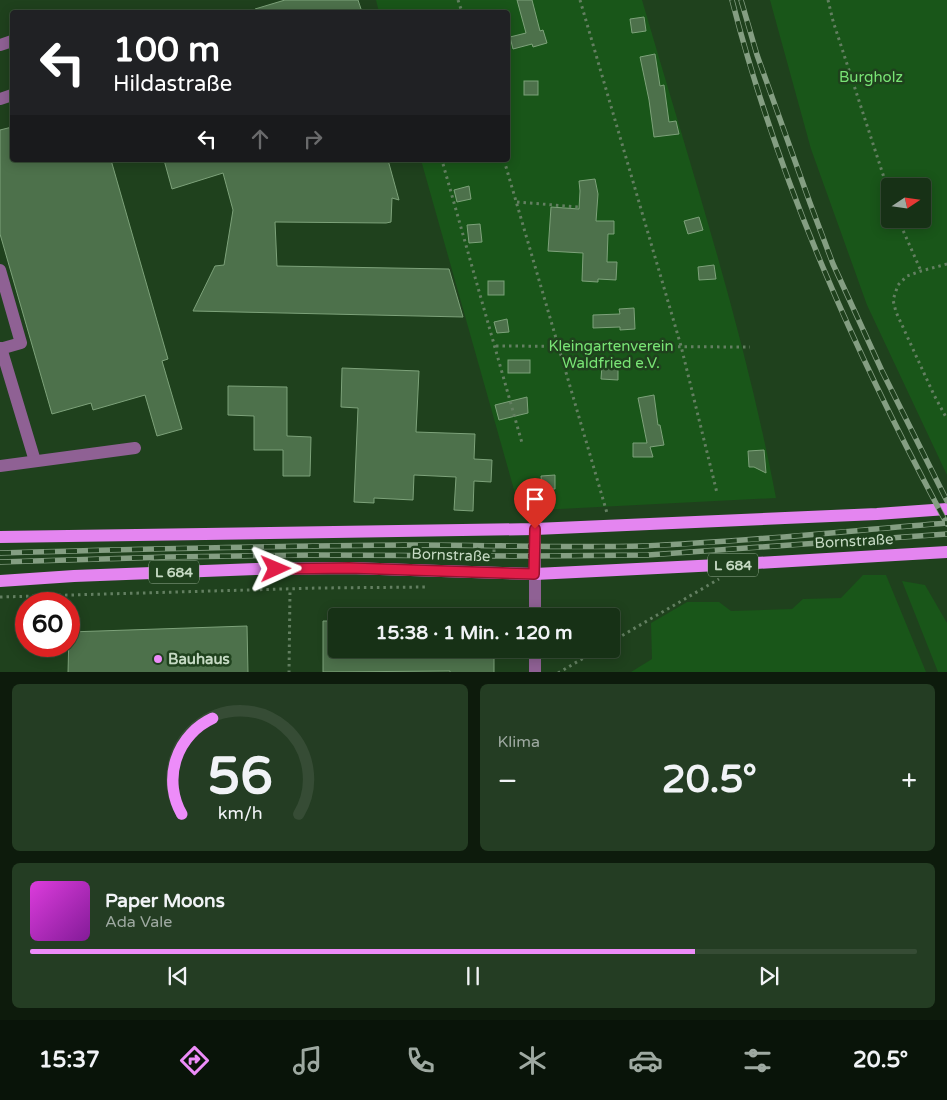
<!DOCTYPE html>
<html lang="de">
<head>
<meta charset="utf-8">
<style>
  body { margin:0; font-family:"Varela Round",sans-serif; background:#243d23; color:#f1f3f6; height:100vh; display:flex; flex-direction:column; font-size:19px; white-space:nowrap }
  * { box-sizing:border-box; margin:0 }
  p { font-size:16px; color:#9ea9a1 }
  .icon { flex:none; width:28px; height:28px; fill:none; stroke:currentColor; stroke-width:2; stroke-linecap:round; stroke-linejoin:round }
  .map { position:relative; height:672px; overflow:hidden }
  .panel { display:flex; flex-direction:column; gap:12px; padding:12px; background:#0d1b0c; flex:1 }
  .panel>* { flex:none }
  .guide { position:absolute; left:10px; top:10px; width:500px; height:152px; border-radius:5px; box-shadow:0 2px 12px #0003,0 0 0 1px #364c35; background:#202124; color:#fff; overflow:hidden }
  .needle { width:32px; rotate:77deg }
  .buttons { position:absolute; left:881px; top:178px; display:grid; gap:10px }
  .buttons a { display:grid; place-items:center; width:50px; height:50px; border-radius:5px; background:#173116; box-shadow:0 2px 12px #0003,0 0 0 1px #364c35; font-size:25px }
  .speed { position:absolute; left:15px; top:592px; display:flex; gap:10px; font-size:25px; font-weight:700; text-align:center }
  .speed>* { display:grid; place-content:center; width:65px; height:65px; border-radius:50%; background:#173116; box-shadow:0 2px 12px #0003,0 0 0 1px #364c35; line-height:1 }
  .speed .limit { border:8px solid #d22; background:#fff; color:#111 }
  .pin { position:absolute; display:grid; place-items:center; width:42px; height:42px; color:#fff; margin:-51px -21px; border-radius:50% 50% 50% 0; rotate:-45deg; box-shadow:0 0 5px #0007 }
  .pin .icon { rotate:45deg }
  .me { position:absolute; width:55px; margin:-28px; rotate:89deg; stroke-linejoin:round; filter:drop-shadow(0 0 4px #0008) }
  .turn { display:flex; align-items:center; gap:18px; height:105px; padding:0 20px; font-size:22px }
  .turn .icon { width:65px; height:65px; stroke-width:2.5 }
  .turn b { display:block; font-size:35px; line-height:42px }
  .lanes { display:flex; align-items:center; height:48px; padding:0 20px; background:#0003; justify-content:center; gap:25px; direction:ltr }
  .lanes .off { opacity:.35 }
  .big { font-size:38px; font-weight:800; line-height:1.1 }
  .panel .tile { flex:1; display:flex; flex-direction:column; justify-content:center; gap:8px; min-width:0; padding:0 18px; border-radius:8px; background:#243d23 }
  .panel .dial { align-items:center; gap:0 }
  .dial svg { height:130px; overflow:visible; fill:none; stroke:#364c35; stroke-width:7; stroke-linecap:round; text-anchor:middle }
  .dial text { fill:#f1f3f6; stroke:none }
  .song { display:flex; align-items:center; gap:15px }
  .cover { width:60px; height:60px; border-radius:8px; background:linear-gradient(135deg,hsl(300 70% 55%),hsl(290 70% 35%)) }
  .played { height:5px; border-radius:2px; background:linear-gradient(90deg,#ed8cf9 75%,#364c35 75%) }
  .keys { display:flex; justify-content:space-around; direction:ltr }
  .heat { display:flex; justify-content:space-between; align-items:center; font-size:28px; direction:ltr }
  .panel .tiles { flex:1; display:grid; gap:12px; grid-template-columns:1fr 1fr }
  .tile:last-child { grid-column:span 2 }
  .trip { position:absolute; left:328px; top:608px; width:292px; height:50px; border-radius:5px; background:#173116; box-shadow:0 2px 12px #0003,0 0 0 1px #364c35; font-weight:800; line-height:50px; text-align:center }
  .tab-bar { display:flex; height:80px; justify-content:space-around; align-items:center; background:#091409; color:#9ea9a1 }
  .tab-bar .icon { width:35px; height:35px }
  .tab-bar .current { color:#ed8cf9 }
  .tab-bar b { font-size:22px; color:#f1f3f6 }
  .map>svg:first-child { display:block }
  .green { fill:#195619; fill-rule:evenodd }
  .building { fill:#4d714b; stroke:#7da27a }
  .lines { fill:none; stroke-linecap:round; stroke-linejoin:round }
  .path { stroke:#637f61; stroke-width:3; stroke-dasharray:2.5 4; stroke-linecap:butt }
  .minor { stroke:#8f6194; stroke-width:12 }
  .major { stroke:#e485f0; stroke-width:12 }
  .rail-casing { stroke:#849e82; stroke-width:5.5 }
  .rail { stroke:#1f411d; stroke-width:4; stroke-dasharray:11; stroke-linecap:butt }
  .route-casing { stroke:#92132f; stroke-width:12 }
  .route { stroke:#e11d48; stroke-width:9 }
  .poi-dot { fill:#ed8cf9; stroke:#1f411d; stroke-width:2 }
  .labels { text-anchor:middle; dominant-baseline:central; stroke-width:5; stroke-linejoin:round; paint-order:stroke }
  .shield { fill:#1f411d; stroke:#94ac92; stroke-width:1 }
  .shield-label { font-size:14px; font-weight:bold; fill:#c6dac4 }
  .park-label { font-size:15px; fill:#79e475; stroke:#1f411d }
  .street-label { font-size:15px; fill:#c6dac4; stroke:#1f411d }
  .poi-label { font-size:15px; font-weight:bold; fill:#c6dac4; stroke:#1f411d; text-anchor:start }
</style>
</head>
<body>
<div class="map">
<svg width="947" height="673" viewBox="0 0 947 673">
  <rect width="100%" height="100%" fill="#1f411d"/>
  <g class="green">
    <path d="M376 0H642C690 165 744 329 776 498L520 511 421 160H508V12H379Z"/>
    <path d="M770 0H947V475L867 305 811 149ZM890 186H922V219H890Z"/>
    <polygon points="863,575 886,575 926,672 631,672 652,659 651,623 687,602 719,602 731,611 792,609 803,599 841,598"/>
    <polygon points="902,581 925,585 947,623 947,672 938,672"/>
  </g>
  <g class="building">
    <polygon points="285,0 358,0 362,12 255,12 255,9"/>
    <polygon points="517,0 532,0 540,31 543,30 547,43 533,47 532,44 513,49 510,37 526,33"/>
    <polygon points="644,17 646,31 632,33 630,19"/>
    <polygon points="655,54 660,86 664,85 669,122 676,121 679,134 654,137 649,100 640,57"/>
    <rect x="524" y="81" width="14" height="14"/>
    <polygon points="12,127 12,160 111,160 168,359 162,361 182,429 157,436 145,395 93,410 91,403 52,414 0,234 0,130"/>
    <polygon points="164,160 388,160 399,200 392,198 391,222 386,223 275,222 277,266 449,269 463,317 193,311 215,266 224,265 233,210 223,173 172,189"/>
    <polygon points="595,179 598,194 596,221 614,221 614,234 608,234 607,262 617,262 616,280 598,279 598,282 582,281 583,253 548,251 551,207 579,209 580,191 579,181"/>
    <polygon points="469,186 471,199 457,202 454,190"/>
    <polygon points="699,217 703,230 688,234 684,221"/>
    <polygon points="480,224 482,242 469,243 467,225"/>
    <polygon points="714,265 716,279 699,280 698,267"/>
    <rect x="488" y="281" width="16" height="14"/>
    <polygon points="634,308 635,329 620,330 620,327 593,328 593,315 620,314 619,309"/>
    <polygon points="507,319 509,332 497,333 494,322"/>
    <rect x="508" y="360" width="22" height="13"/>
    <polygon points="602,365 618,365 618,380 601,379"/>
    <polygon points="342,368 419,371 416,432 475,434 474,459 492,460 491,482 474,481 473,511 454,510 456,477 414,475 413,500 374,498 374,503 354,502 358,408 341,407"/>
    <polygon points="228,386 287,387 287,436 311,437 310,476 283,476 283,450 254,450 254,416 228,415"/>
    <polygon points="654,395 658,425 660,425 664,445 650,447 653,457 633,457 633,443 647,443 638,398"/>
    <polygon points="527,397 528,413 499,420 495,405"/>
    <polygon points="764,450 766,473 754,467 749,467 748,451"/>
    <polygon points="555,475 555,489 542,489 541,476"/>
    <polygon points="323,621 336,621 336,649 494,649 494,673 450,673 450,671 323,672"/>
    <polygon points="247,626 248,673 68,673 69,632"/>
  </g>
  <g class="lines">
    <g class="path">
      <polyline points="458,0 462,12"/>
      <polyline points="580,0 681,346 717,493"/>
      <polyline points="828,0 833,21 890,196"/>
      <polyline points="504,160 607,513"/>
      <polyline points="443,164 522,443"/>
      <polyline points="517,202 578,207"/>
      <polyline points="898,219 921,271"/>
      <polyline points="947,264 921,271 907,276 898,285 893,300 896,312 934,395 947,419"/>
      <polyline points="496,346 750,347"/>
      <polyline points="494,543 494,559"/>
      <polyline points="0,597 318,588 427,587"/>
      <polyline points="611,642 719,579"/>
      <polyline points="289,673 290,589"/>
      <polyline points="558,673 599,649"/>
    </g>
    <g class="minor">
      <polyline points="0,45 12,41"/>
      <polyline points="0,99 12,95"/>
      <polyline points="0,270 21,343 0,349"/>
      <polyline points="1,348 35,461"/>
      <polyline points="0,466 135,448"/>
      <polyline points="535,616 535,529"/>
      <polyline points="535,649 535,673"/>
    </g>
    <g class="major">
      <polyline points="0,537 535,529 877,514 947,509"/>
      <polyline points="0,581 74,576 257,569 349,568 535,574 739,564 947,552"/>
    </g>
    <g class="rail-casing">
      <g id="rail">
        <path d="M732 0C779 184 857 357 947 524"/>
        <polyline points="741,0 757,55 810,203 833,264 882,371 947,501"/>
        <path d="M0 553C138 549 276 546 414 545 491 545 567 548 643 546 744 542 846 531 947 523"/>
        <polyline points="0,562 169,557 317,555 534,556 648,555 947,534"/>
      </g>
    </g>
    <use href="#rail" class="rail"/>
  </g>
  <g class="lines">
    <g class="route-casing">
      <polyline id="route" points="276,569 349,568 534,574 535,529"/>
    </g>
    <use href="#route" class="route"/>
  </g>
  <circle class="poi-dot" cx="158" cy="659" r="5"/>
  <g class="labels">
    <g class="shield">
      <rect x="708" y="553.5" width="50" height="23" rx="4"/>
      <rect x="149" y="560.5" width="50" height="23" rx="4"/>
    </g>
    <g class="shield-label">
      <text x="733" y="565">L 684</text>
      <text x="174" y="572">L 684</text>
    </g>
    <g class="park-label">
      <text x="871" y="77">Burgholz</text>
      <text x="611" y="346">Kleingartenverein<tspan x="611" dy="17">Waldfried e.V.</tspan></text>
    </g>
    <g class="street-label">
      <text transform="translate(854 541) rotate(-3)">Bornstraße</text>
      <text transform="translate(451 555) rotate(2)">Bornstraße</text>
    </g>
    <g class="poi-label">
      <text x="168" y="659">Bauhaus</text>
    </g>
  </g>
</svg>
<div class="buttons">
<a><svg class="needle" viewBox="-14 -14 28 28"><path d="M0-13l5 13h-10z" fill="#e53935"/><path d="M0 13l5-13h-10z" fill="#9ea9a1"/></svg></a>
</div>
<div class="speed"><div class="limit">60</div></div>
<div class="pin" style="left:535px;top:529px;background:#d93025"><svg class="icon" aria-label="arrive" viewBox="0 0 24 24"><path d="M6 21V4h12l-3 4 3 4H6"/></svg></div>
<svg class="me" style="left:276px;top:569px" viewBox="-20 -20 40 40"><path d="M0-17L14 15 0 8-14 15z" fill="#e11d48" stroke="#fff" stroke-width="4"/></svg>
<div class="trip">15:38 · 1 Min. · 120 m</div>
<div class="guide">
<div class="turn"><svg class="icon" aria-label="left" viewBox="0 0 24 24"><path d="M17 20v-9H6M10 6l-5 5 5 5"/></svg><div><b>100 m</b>Hildastraße</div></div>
<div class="lanes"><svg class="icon" aria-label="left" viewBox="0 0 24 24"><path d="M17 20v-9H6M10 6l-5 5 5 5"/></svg><svg class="icon off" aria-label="ahead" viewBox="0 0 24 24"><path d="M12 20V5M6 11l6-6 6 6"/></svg><svg class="icon off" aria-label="right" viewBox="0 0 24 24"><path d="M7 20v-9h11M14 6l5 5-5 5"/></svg></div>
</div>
</div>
<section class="panel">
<div class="tiles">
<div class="tile dial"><svg viewBox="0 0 100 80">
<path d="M14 69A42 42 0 1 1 86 69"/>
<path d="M14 69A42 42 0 0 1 33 10" stroke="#ed8cf9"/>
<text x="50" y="56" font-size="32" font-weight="700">56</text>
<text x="50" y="72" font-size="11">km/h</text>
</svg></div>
<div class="tile"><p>Klima</p>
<div class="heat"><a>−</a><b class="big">20.5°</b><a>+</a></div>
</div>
<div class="tile">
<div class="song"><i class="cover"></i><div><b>Paper Moons</b><p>Ada Vale</p></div></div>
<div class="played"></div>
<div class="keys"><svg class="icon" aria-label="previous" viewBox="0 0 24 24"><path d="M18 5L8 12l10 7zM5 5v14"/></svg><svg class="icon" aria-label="pause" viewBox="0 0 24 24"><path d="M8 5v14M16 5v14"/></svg><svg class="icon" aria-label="next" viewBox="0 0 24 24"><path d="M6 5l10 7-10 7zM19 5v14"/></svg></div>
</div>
</div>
</section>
<nav class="tab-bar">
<b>15:37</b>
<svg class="icon current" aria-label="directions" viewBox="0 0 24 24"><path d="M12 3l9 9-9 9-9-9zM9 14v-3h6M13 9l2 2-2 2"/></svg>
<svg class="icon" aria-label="music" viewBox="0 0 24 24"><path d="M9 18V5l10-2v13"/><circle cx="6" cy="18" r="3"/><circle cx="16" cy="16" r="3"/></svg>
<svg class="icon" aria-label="phone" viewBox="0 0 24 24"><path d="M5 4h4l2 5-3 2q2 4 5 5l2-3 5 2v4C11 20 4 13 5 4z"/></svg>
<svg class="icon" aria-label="climate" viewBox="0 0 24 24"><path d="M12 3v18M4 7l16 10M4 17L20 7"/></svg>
<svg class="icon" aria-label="car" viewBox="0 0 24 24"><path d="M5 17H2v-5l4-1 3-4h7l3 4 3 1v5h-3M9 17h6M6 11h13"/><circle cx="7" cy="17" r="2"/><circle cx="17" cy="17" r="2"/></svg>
<svg class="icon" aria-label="filters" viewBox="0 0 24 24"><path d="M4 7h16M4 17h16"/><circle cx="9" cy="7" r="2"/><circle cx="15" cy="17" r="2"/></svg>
<b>20.5°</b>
</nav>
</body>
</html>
